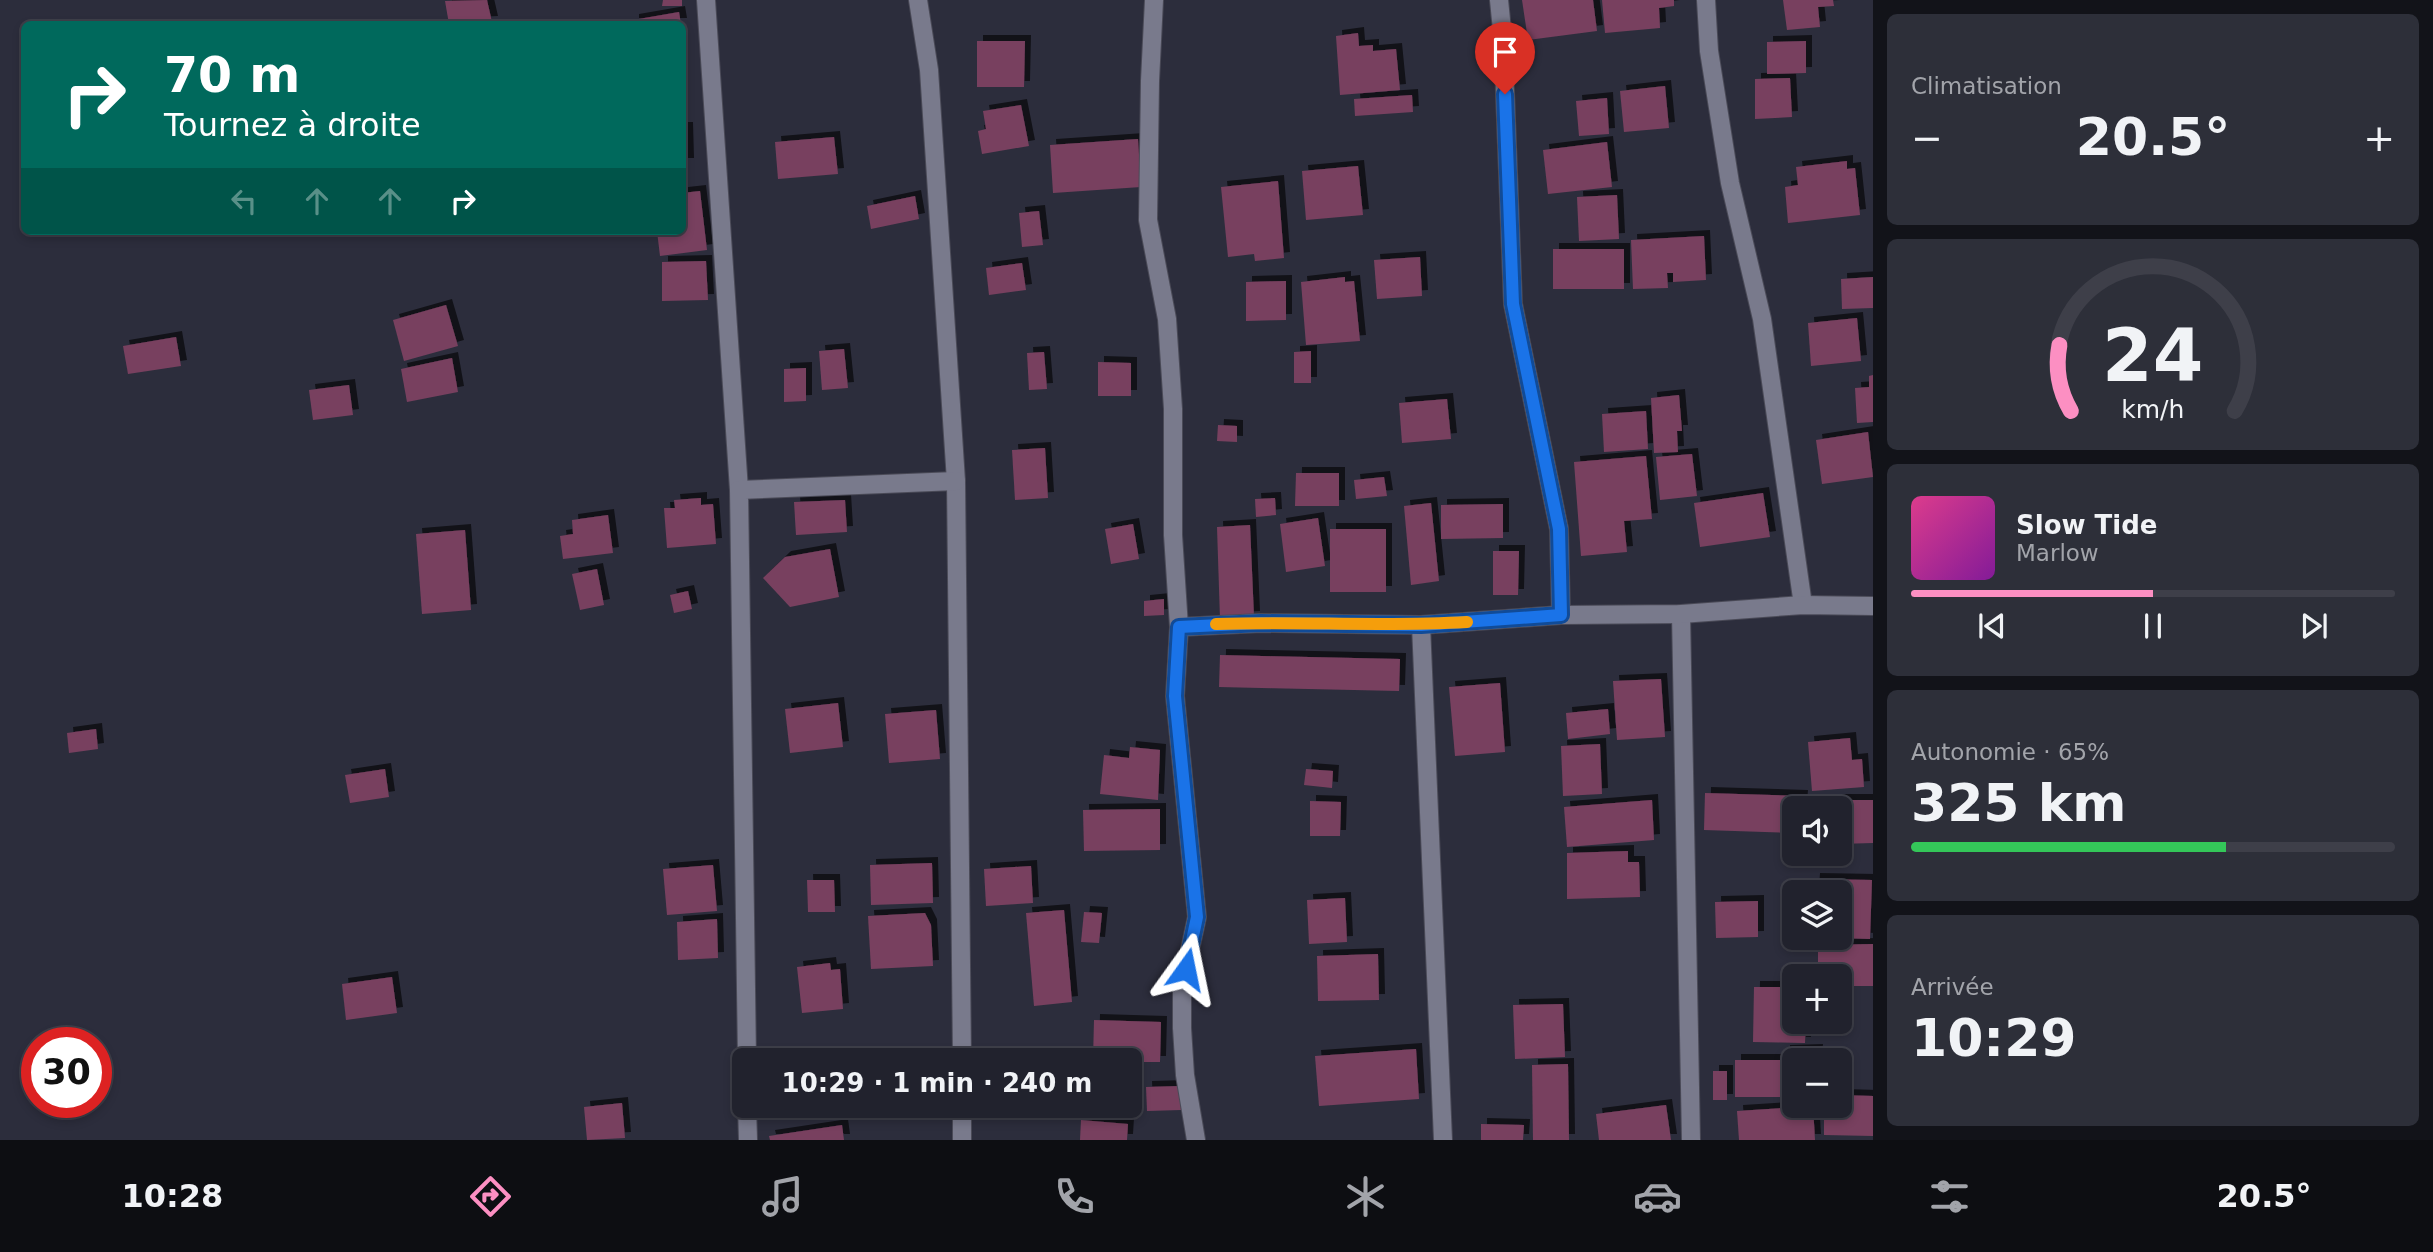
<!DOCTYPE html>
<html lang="fr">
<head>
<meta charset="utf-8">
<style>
  body { margin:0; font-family:"DejaVu Sans",sans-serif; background:#2d2f39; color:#f1f3f6; height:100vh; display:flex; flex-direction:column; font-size:26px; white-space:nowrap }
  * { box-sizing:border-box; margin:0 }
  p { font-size:23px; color:#a2a4aa }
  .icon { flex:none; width:38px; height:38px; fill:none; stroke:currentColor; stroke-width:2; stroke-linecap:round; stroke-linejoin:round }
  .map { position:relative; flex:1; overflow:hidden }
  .panel { display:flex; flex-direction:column; gap:14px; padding:14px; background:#121319; width:560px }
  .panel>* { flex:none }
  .guide { position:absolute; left:21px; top:21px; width:665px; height:214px; border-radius:10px; box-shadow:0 4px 10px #0003,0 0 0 2px #3e3f49; background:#00695c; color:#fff; overflow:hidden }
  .controls { position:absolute; left:1782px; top:796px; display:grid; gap:14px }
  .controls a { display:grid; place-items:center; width:70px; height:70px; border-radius:10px; background:#21222d; box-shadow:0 4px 10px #0003,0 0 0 2px #3e3f49; font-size:35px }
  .speed { position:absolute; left:21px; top:1027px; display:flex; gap:14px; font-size:35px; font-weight:700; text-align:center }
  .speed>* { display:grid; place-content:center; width:91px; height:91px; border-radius:50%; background:#21222d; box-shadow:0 4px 10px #0003,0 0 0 2px #3e3f49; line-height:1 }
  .speed .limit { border:10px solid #d22; background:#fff; color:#111 }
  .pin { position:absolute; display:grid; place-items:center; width:60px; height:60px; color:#fff; margin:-72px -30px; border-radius:50% 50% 50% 0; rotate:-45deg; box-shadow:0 0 7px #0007 }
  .pin .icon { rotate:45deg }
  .me { position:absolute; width:77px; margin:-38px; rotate:12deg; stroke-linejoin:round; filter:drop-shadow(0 0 5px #0008) }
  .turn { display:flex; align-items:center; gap:24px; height:147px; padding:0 28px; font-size:32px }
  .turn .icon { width:91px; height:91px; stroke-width:2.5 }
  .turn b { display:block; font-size:49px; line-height:60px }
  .lanes { display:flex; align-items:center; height:66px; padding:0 28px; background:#0003; justify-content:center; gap:35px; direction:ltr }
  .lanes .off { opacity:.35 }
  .big { font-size:52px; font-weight:700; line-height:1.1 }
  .panel .widget { flex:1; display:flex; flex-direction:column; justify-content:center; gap:10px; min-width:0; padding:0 24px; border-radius:10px; background:#2d2f39 }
  .panel .dial { align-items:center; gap:0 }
  .dial svg { height:182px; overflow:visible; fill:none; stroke:#3e3f49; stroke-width:7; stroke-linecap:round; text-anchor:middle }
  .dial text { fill:#f1f3f6; stroke:none }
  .song { display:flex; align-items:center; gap:21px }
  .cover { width:84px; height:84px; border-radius:10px; background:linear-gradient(135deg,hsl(330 70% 55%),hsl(290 70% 35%)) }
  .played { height:7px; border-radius:4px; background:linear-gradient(90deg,#fc8fc2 50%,#3e3f49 50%) }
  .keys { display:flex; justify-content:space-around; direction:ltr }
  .heat { display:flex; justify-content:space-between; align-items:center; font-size:38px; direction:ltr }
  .charge { height:10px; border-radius:5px; background:linear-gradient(90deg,#34c759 65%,#3e3f49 0) }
  .trip { position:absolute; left:732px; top:1048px; width:410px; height:70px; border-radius:10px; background:#21222d; box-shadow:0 4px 10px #0003,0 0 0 2px #3e3f49; font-weight:700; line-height:70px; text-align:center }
  .tabs { display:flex; height:112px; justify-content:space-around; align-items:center; background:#0d0e12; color:#a2a4aa }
  .tabs .icon { width:49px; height:49px }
  .tabs .on { color:#fc8fc2 }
  .tabs b { font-size:32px; color:#f1f3f6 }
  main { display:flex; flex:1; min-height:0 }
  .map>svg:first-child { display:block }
  .building { fill:#78405f; filter:url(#shadow) }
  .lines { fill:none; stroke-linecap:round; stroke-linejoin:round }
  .street-casing { stroke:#4a4a57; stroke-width:20 }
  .street { stroke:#797a8c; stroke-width:18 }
  .route-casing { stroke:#114b97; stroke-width:18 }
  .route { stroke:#1a73e8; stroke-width:12 }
  .slow { stroke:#f59e0b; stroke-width:12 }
</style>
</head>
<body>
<main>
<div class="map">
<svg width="1873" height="1140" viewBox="0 0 1873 1140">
  <defs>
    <filter id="shadow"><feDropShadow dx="6" dy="-6" stdDeviation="0" flood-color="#0009"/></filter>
  </defs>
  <rect width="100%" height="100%" fill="#2c2d3c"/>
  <g class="building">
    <polygon points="487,0 492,22 449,24 445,1"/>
    <polygon points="663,0 682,0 682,6 662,6"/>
    <polygon points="1522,0 1593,0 1597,31 1528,40"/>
    <polygon points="1602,0 1674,0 1674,6 1659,8 1660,28 1605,33"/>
    <polygon points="1783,0 1833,0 1834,6 1818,7 1820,27 1787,30"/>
    <polygon points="679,12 681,24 633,24 633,20"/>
    <polygon points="1358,33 1359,46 1373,45 1373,51 1396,49 1400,90 1340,95 1336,36"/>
    <polygon points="977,41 1025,41 1024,87 977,87"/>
    <polygon points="1806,41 1806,73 1767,74 1767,42"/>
    <polygon points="1790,78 1792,117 1755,119 1755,79"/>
    <polygon points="1665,86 1669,128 1624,132 1620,91"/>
    <polygon points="1412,95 1413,112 1355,116 1354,99"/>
    <polygon points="1607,98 1609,134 1579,136 1576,101"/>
    <polygon points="1021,105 1029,146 982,154 978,131 986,129 983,111"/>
    <polygon points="682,128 687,128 688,164 682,164"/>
    <polygon points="834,137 838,174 778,179 775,142"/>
    <polygon points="1138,139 1141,187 1053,193 1050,145"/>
    <polygon points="1607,142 1612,187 1548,194 1543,150"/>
    <polygon points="1847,161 1847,169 1855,168 1860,215 1788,223 1785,187 1798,185 1796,167"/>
    <polygon points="1358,166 1363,215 1306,220 1302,171"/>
    <polygon points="1278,181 1284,258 1255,261 1254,254 1228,257 1221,187"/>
    <polygon points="700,191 707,250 660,256 657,231 682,231 682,193"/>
    <polygon points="1617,195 1619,239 1579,241 1577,197"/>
    <polygon points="915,196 919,219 871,229 867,206"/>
    <polygon points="1039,211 1043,245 1022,247 1019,213"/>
    <polygon points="1704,236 1706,280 1673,282 1673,273 1667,273 1668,288 1633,289 1631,240"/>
    <rect x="1553" y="249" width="71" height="40"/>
    <polygon points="1420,257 1422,296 1377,299 1374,260"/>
    <polygon points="706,261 708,300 662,301 662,262"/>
    <polygon points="1022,263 1026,290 989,295 986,268"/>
    <polygon points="1345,277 1345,282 1354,281 1360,341 1306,345 1301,282"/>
    <polygon points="1873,277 1873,308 1842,309 1841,279"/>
    <polygon points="1286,281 1286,320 1246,321 1246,282"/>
    <polygon points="446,305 458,346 404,361 393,320"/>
    <polygon points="1857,318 1861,361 1811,366 1808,323"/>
    <polygon points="176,337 181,366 128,374 123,346"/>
    <polygon points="844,349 848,388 822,390 819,351"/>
    <polygon points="1311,351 1311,383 1294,383 1294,352"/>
    <polygon points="1044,352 1047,389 1029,390 1027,353"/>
    <polygon points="452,358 458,392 407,402 401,369"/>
    <polygon points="1098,362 1131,363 1131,396 1098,396"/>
    <polygon points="806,368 806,401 784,402 784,369"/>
    <polygon points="1873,375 1873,422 1857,423 1855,388 1869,387 1869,376"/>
    <polygon points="349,385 353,415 313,420 309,390"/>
    <polygon points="1679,395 1682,431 1677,431 1678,452 1654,453 1651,398"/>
    <polygon points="1447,399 1451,439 1402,443 1399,403"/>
    <polygon points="1646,411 1648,449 1604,452 1602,414"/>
    <polygon points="1218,425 1237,426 1237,442 1217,441"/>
    <polygon points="1868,432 1873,477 1822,484 1816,440"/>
    <polygon points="1045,448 1048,498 1015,500 1012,450"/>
    <polygon points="1692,454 1697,496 1660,500 1656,457"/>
    <polygon points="1646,456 1652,519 1624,521 1627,552 1581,556 1574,462"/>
    <polygon points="1296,473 1339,473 1339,506 1295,506"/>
    <polygon points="1384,477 1387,496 1356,499 1354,480"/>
    <polygon points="1763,493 1770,537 1700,547 1694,503"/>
    <polygon points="701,498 701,505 713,504 716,544 667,548 664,508 675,508 674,500"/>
    <polygon points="1275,498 1276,515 1256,517 1255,499"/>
    <polygon points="845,500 847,532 796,535 794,502"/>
    <polygon points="1431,503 1439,581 1411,585 1404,506"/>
    <polygon points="1503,504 1503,538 1441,539 1441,505"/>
    <polygon points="608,515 613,553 563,559 560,536 573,534 572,520"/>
    <polygon points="1318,518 1325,566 1286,572 1280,524"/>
    <polygon points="1133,524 1139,559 1111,564 1105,529"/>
    <polygon points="1250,525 1254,617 1220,619 1217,527"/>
    <rect x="1330" y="529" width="56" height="63"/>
    <polygon points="465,530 471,610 422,614 416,534"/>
    <polygon points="830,549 839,597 790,607 763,578 785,557"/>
    <polygon points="1493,551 1519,551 1518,595 1493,595"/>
    <polygon points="597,569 604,605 580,610 572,574"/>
    <polygon points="688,591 692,609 674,613 670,595"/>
    <polygon points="1164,599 1164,615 1144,616 1144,601"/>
    <polygon points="1220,655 1400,659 1399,691 1219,687"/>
    <polygon points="1661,679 1665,737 1617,740 1613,681"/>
    <polygon points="1500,683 1505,752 1455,756 1449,687"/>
    <polygon points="838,703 843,747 790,753 785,709"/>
    <polygon points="1608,709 1610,734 1568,739 1566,713"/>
    <polygon points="936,710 940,759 889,763 885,714"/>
    <polygon points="96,729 98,749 69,753 67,733"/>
    <polygon points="1850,738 1852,760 1862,759 1864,787 1812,791 1808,742"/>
    <polygon points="1600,744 1602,794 1563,796 1561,746"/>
    <polygon points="1130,747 1160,750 1158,800 1100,794 1104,755 1129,758"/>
    <polygon points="385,769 389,797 350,803 345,775"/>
    <polygon points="1306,769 1333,771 1332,788 1304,785"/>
    <polygon points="1705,793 1802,796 1801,808 1794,808 1791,833 1704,830"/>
    <polygon points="1652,800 1654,840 1567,847 1564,807"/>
    <polygon points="1836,800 1873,800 1873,843 1839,844 1839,808 1836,808"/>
    <polygon points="1310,801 1341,802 1340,836 1310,836"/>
    <polygon points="1160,809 1160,850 1084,851 1083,810"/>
    <polygon points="1628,851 1628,862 1639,862 1640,897 1567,899 1567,853"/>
    <polygon points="932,863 933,903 871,905 870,865"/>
    <polygon points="713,865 717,911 667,915 663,869"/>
    <polygon points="1031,866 1033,903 986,906 984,869"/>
    <polygon points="1814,879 1872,880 1870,939 1839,938 1839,892 1813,892"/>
    <polygon points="807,880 834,880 835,912 808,912"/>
    <polygon points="1345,898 1347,942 1309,944 1307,900"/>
    <polygon points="1758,901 1758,937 1716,938 1715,902"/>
    <polygon points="1064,910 1072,1002 1034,1006 1026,913"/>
    <polygon points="1084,912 1102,913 1099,943 1081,942"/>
    <polygon points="925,913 931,925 933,966 871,969 868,916"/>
    <polygon points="717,919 718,958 678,960 677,922"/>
    <polygon points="1873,944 1873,986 1839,986 1839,976 1818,976 1818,945"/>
    <polygon points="1378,954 1379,1000 1318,1001 1317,956"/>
    <polygon points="830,963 831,970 840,969 843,1009 802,1013 797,967"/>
    <polygon points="392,977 397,1013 346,1020 342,984"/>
    <polygon points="1754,987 1794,987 1794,1022 1806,1022 1805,1043 1753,1042"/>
    <polygon points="1563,1004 1565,1057 1515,1059 1513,1005"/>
    <polygon points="1094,1020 1161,1022 1160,1062 1134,1062 1133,1076 1129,1076 1129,1060 1093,1060"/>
    <polygon points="1416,1049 1419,1099 1319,1106 1315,1056"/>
    <polygon points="1817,1050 1816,1060 1794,1060 1794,1097 1735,1097 1735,1060 1784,1060 1784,1051"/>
    <polygon points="1568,1064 1569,1140 1533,1140 1532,1065"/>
    <rect x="1713" y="1071" width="14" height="29"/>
    <polygon points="1180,1086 1181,1110 1147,1111 1146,1087"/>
    <polygon points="1839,1095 1873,1096 1873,1136 1824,1135 1824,1106 1839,1106"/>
    <polygon points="622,1103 625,1138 587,1140 584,1107"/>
    <polygon points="1666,1105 1671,1140 1599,1140 1596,1114"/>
    <polygon points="1813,1106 1815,1140 1739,1140 1737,1111"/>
    <polygon points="1081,1120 1128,1124 1127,1140 1080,1140"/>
    <polygon points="1481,1124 1524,1125 1523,1140 1481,1140"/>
    <polygon points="842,1125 844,1140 770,1140 769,1136"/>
  </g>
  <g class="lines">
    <g class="street-casing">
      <g id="street">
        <polyline points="706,0 739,490"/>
        <polyline points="918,0 929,70 956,481 962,1060"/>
        <polyline points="1154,0 1150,81 1148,220 1167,319 1173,409 1173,535 1179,627 1175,696 1197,917 1182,987 1182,1028 1185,1075 1196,1140"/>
        <polyline points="1499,0 1503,40 1513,304 1559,529 1561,615"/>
        <polyline points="1706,0 1709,51 1730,183 1762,319 1803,605"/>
        <polyline points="1681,614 1691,1140"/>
        <polyline points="1421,625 1443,1140"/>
        <polyline points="1179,627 1261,623 1421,625 1561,615 1681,614 1803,605 1873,606"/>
        <polyline points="747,1060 739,490 956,481"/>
        <polyline points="747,1106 748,1140"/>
        <polyline points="962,1106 962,1140"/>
      </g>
    </g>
    <use href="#street" class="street"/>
  </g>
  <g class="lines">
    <g class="route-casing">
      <polyline id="route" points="1186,969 1197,917 1175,696 1179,627 1261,623 1421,625 1561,615 1559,529 1513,304 1505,94"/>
    </g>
    <use href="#route" class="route"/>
    <path class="slow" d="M1216 624C1300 621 1383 627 1467 622"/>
  </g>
</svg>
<div class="controls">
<a><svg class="icon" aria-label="sound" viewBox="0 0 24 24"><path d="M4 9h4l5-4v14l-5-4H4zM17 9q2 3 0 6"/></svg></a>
<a><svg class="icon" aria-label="layers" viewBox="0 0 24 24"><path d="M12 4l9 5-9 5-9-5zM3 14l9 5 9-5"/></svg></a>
<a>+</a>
<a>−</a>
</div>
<div class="speed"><div class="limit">30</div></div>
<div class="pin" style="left:1505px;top:94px;background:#d93025"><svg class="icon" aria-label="arrive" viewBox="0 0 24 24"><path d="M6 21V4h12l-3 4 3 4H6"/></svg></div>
<svg class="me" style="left:1186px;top:969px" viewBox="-20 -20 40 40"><path d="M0-17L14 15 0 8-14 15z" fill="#1a73e8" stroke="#fff" stroke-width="4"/></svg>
<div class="trip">10:29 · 1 min · 240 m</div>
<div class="guide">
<div class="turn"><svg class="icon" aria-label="right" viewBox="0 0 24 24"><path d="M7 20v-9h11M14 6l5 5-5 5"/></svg><div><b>70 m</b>Tournez à droite</div></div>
<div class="lanes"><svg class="icon off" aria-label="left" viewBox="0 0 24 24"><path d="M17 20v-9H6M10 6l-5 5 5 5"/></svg><svg class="icon off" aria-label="ahead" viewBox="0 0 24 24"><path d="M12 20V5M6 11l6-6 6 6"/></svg><svg class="icon off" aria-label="ahead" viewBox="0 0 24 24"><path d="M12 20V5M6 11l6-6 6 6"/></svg><svg class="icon" aria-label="right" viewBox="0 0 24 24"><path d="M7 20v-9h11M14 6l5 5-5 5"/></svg></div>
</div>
</div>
<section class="panel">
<div class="widget"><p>Climatisation</p>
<div class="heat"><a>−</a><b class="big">20.5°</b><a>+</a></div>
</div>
<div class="widget dial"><svg viewBox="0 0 100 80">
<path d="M14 69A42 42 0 1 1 86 69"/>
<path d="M14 69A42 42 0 0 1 9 40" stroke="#fc8fc2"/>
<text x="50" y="56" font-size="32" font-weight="700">24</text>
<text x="50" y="72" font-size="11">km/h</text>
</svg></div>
<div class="widget">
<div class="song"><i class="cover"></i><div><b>Slow Tide</b><p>Marlow</p></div></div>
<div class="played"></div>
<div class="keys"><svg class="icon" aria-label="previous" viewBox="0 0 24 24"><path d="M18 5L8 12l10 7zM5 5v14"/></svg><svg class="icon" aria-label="pause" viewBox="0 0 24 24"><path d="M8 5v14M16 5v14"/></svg><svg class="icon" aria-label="next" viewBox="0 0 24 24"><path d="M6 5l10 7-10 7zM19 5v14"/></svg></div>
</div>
<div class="widget"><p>Autonomie · 65%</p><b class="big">325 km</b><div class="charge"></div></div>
<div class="widget"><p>Arrivée</p><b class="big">10:29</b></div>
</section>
</main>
<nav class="tabs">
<b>10:28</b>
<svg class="icon on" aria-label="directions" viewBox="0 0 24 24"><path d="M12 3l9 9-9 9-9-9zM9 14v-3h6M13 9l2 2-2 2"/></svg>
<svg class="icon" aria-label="music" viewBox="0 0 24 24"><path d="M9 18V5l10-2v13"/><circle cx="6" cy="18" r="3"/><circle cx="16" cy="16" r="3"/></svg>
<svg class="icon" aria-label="phone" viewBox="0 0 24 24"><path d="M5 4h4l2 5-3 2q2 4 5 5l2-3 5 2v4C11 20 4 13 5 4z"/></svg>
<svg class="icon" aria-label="climate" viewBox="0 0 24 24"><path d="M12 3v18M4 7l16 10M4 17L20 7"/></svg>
<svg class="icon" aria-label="car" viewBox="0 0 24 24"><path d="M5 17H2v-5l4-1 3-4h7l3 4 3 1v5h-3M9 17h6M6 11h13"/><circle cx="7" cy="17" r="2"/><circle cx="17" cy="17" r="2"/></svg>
<svg class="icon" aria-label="filters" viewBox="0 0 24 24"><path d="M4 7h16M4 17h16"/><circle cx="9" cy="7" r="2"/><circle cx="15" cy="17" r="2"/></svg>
<b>20.5°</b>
</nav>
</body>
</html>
